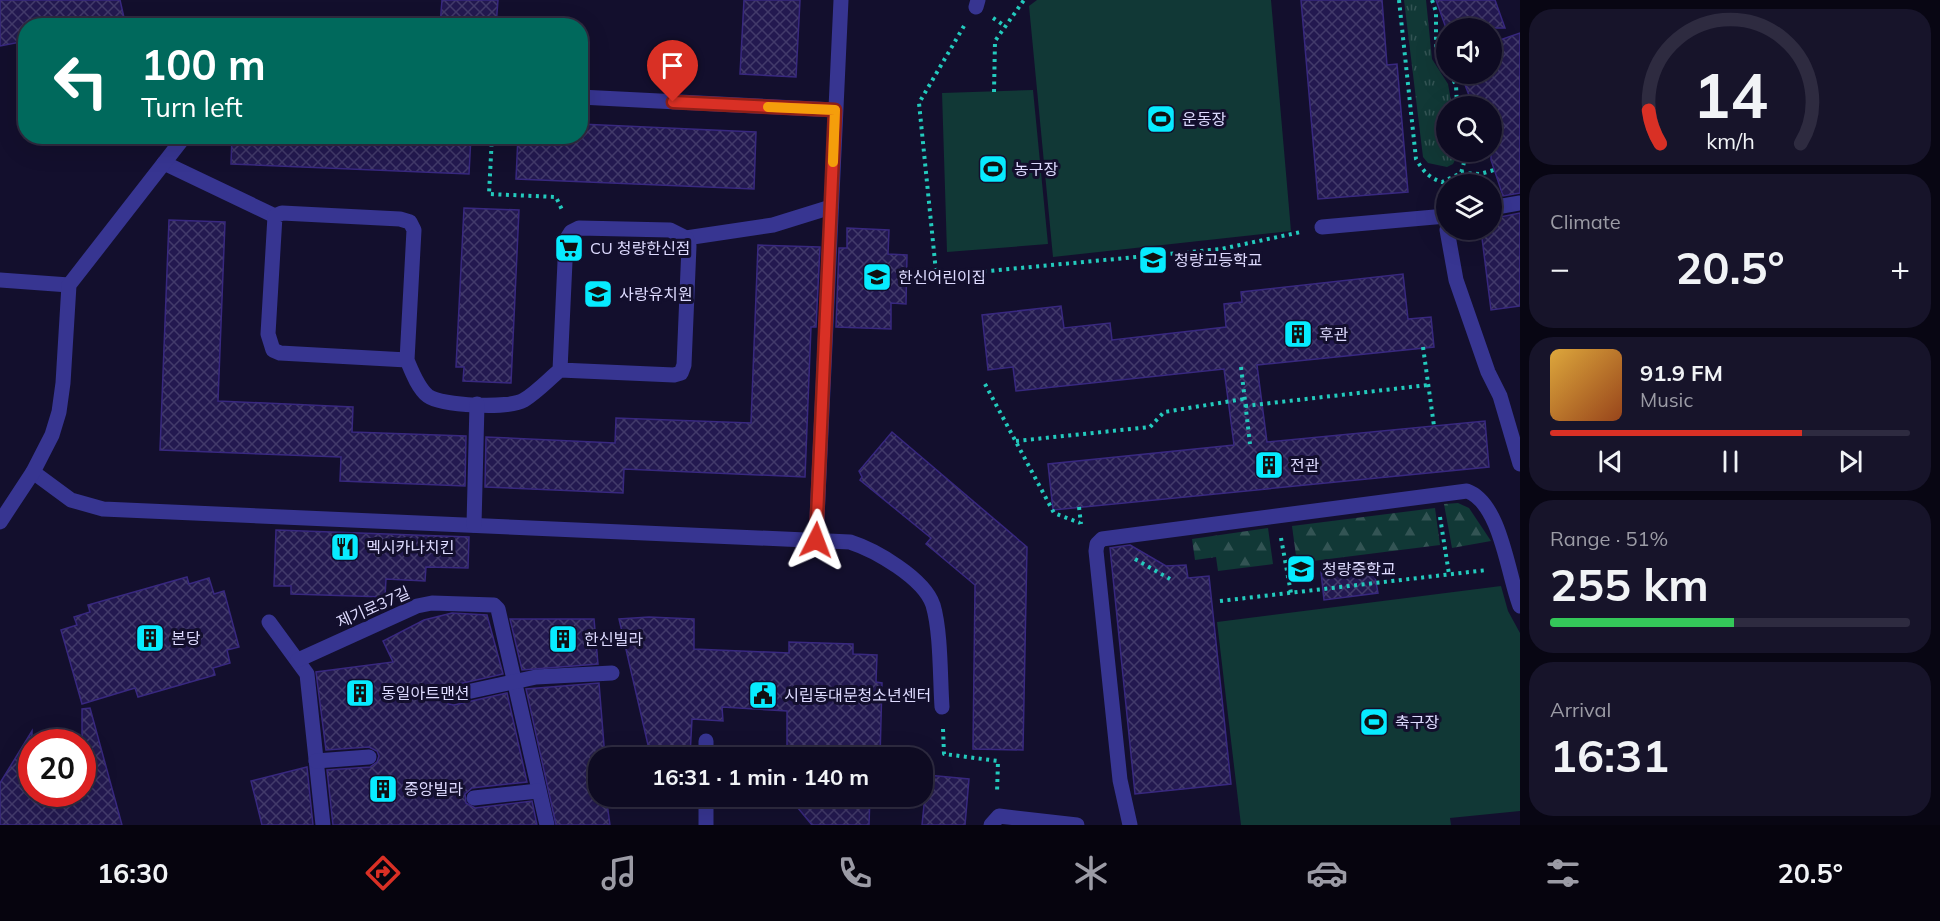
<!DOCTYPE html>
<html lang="en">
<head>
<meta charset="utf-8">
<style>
  body { margin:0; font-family:Mulish,"Noto Sans KR",sans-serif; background:#17142a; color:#f1f3f6; height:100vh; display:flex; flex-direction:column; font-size:22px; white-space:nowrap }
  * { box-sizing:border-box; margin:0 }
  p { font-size:20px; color:#9b9ba5 }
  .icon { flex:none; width:33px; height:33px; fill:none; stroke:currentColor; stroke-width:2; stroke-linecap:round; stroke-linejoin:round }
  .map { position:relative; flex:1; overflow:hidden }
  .panel { display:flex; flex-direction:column; gap:9px; padding:9px; background:#080613; width:420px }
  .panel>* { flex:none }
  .guide { position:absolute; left:18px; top:18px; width:570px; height:126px; border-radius:24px; box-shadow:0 6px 24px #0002,0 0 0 2px #2e2b40; background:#00695c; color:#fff; overflow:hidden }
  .buttons { position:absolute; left:1436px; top:18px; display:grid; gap:12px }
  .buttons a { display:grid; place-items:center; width:66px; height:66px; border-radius:50%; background:#0e0b22; box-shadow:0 6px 24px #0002,0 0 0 2px #2e2b40; font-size:30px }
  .speed { position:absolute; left:18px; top:729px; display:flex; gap:12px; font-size:30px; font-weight:700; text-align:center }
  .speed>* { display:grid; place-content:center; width:78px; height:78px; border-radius:50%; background:#0e0b22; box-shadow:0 6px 24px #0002,0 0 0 2px #2e2b40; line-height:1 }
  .speed .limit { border:9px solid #d22; background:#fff; color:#111 }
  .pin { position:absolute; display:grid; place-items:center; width:51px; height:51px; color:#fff; margin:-62px -26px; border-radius:50% 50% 50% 0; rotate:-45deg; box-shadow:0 0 6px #0007 }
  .pin .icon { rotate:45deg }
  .me { position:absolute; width:66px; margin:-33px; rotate:3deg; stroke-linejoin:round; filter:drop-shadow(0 0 4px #0008) }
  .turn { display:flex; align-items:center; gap:21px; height:126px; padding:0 24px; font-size:27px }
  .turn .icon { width:78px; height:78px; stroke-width:2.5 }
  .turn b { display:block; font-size:42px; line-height:51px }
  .big { font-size:45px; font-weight:700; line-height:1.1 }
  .panel .widget { flex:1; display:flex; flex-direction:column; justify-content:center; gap:9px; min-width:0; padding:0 21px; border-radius:24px; background:#17142a }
  .panel .dial { align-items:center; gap:0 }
  .dial svg { height:156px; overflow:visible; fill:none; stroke:#2e2b40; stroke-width:7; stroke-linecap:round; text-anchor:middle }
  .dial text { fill:#f1f3f6; stroke:none }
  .song { display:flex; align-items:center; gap:18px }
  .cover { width:72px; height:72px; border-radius:9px; background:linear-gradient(135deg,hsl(40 70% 55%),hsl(20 70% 35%)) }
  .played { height:6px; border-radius:3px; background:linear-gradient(90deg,#d93025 70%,#2e2b40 70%) }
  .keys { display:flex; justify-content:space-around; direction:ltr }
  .heat { display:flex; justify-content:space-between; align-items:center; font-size:33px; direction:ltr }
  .charge { height:9px; border-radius:4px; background:linear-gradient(90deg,#34c759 51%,#2e2b40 0) }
  .trip { position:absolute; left:588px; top:747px; width:345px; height:60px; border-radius:24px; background:#0e0b22; box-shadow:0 6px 24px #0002,0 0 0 2px #2e2b40; font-weight:700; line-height:60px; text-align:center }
  .tabs { display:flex; height:96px; justify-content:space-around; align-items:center; background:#06040e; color:#9b9ba5 }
  .tabs .icon { width:42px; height:42px }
  .tabs .active { color:#d93025 }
  .tabs b { font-size:27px; color:#f1f3f6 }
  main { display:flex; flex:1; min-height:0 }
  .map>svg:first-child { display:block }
  .grass { fill:url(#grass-tufts) }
  .forest { fill:url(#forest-firs) }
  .pitch { fill:#113836 }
  .building { fill:url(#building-cross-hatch); stroke:#38287f; stroke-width:1.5 }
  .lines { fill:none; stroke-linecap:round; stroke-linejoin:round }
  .path { stroke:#23cabd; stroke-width:4; stroke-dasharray:3 4.5; stroke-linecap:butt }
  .minor { stroke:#373591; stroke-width:15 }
  .route-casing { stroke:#8d1f18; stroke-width:15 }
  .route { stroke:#d93025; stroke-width:10 }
  .slow { stroke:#f59e0b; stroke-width:10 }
  .labels { text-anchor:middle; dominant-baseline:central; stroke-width:6; stroke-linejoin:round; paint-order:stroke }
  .poi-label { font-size:16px; fill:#dedbff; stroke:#130f2d; text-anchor:start }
  .street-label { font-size:16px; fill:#dedbff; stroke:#130f2d }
</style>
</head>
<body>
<main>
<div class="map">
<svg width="1520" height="825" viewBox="0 0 1520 825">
  <defs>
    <pattern id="grass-tufts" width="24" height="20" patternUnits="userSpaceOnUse" patternTransform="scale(1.5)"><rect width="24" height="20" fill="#113836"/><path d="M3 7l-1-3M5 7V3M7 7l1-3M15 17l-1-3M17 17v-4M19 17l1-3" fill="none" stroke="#335454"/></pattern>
    <pattern id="forest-firs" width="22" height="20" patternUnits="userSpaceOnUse" patternTransform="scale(1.5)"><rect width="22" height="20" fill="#113836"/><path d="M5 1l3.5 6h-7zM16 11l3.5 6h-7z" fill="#335454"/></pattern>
    <pattern id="building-cross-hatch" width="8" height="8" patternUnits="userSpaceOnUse" patternTransform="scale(1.5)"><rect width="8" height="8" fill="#231950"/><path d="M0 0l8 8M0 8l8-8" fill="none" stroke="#423a6a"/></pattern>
  </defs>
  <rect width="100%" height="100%" fill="#130f2d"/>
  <polygon class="grass" points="1404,0 1426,0 1432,59 1448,84 1452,106 1446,106 1446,152 1459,152 1453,164 1447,167 1428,163 1423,157"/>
  <g class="forest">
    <polygon points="1458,503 1469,508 1491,541 1452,548 1444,504"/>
    <polygon points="1435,508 1440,545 1297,563 1292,526"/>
    <polygon points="1268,528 1273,564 1218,571 1216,557 1195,560 1192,539"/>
  </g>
  <g class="pitch">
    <polygon points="1037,0 1271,0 1291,231 1053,257 1029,6"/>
    <polygon points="1033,90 1048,244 947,252 942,93"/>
    <polygon points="1501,586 1508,611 1520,633 1520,811 1450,818 1451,825 1241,825 1217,622"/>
  </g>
  <g class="building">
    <polygon points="0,0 120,0 125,22 106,26 26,26 26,41 0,46"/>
    <polygon points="442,0 498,0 496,26 440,26"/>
    <polygon points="744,0 800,0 796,77 740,74"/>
    <polygon points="1301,0 1382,0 1387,65 1397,64 1408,192 1318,199"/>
    <polygon points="1436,0 1495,0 1505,28 1446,28"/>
    <polygon points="1520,33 1520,193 1503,196 1491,160 1491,106 1473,106 1461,74 1491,74 1491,43"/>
    <polygon points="580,124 756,132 754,189 516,179 518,136 580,136"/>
    <polygon points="232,136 471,136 469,174 231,164"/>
    <polygon points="464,208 519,210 511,383 463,381 464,367 456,367"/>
    <polygon points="1520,213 1520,306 1491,310 1481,230 1491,230 1491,226 1496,226 1495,218"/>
    <polygon points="169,220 225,222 218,401 353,407 352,432 466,436 465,486 340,481 341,457 160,450"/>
    <polygon points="847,228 889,230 888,254 907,255 906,304 891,303 891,329 836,327 839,248 847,248"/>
    <polygon points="758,245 820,247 816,327 811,327 805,477 624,469 623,493 485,487 486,437 615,443 616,418 751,423"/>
    <polygon points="1403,274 1408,319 1431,317 1434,347 1257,365 1267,442 1485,421 1489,467 1053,510 1048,464 1234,445 1224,369 1016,391 1013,367 988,370 982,315 1061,306 1064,328 1110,323 1112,340 1226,327 1224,304 1242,302 1241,292"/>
    <polygon points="892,432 1027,547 1023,750 973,749 975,585 926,544 931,538 860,480 862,477 859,471"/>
    <polygon points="276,530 469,537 468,568 426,567 425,581 386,579 385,597 291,594 291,586 274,586"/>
    <polygon points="1130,545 1166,566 1186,565 1188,578 1209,576 1231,784 1135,794 1110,548"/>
    <polygon points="1373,566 1378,593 1324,600 1321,572"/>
    <polygon points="187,577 189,584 209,578 214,594 224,591 239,647 227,650 230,663 213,668 215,675 138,697 135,688 82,704 61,630 77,625 74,617 90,612 88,605"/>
    <polygon points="452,613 487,615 503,674 450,686 444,692 444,698 449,704 454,705 507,693 527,782 472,788 465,794 466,803 475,808 532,801 537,825 333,825 327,770 370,767 377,762 379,756 377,751 369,747 326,750 316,672 393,662 383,641 424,620"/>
    <polygon points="649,617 694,619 694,649 789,653 789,642 853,644 853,654 877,655 876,682 882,683 880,758 783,758 787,749 787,711 722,707 723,721 692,719 690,756 651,758 619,619"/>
    <polygon points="510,619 594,619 598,664 522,670"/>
    <polygon points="599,683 605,758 598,758 598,796 606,796 610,825 556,825 526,689"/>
    <polygon points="90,708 122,825 0,825 0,783 32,731 32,794 82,794 82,709"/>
    <polygon points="307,767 313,825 262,825 251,781"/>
    <polygon points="927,775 969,779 965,825 922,825"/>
    <polygon points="788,796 870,796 869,825 812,825"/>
  </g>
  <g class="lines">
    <g class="path">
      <path d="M1399 0 1416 159C1423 171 1429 178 1442 182L1461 173 1467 152"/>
      <polyline points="1432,0 1436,12 1436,51 1446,67"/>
      <polyline points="993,18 1005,26"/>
      <polyline points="964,26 919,103 936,272 946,275 1221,249 1301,232"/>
      <polyline points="1450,74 1456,85 1457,106"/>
      <polyline points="994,92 995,41 1024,0"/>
      <polyline points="492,136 489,194 556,197 563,212"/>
      <polyline points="1461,173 1480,174 1494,170"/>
      <polyline points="1423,347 1434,426"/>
      <polyline points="1241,367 1250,444"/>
      <polyline points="985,384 1054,513 1080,523"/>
      <polyline points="1245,406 1428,385"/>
      <polyline points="1016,441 1150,427 1164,412 1244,399"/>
      <polyline points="1079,507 1081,524"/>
      <polyline points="1440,517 1449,574"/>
      <polyline points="1281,538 1291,593"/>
      <polyline points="1135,559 1170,579"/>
      <polyline points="1220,601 1487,570"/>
      <polyline points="943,729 944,754 998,761 997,793"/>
    </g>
    <g class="minor">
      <polyline points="976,7 978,0"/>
      <polyline points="580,97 835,110"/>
      <polyline points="164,163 275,216"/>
      <polyline points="1491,208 1520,203"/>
      <polyline points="1322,227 1446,216"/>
      <polyline points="1447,230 1456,280 1488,372 1500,396 1520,464"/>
      <polyline points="686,238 773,225 831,207"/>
      <polyline points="0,280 69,285"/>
      <path d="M407 360 414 230 410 222 400 219 282 213 275 216 268 334 273 350 280 353 407 360C412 372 418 388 428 396 442 406 509 409 524 400 537 392 548 380 560 370L674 375 681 373 684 365 689 246 686 238 670 230 579 228 571 232 566 240 560 370"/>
      <path d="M33 472 71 500 103 509 850 542C875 550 924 578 933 605 941 632 940 678 942 707"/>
      <polyline points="0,522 33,472 52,435 59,412 63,383 69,285 185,136"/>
      <polyline points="474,525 477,404"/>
      <polyline points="816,540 841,0"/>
      <polyline points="269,622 307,674 323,825"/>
      <polyline points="298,660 417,606 432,603 494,605 498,609 547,825"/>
      <polyline points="453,695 536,677 612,673"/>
      <polyline points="706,758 706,741"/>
      <polyline points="316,761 369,757"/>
      <polyline points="474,798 538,791"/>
      <polyline points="706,825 706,796"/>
      <polyline points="991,825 999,816 1077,825"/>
      <path d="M1130 825 1120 780 1096 551 1097 544 1102 539 1467 491C1501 503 1508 576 1520 606"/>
    </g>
  </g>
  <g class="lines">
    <g class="route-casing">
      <polyline id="route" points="673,102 835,110 816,540"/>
    </g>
    <use href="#route" class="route"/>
    <polyline class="slow" points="768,107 835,110 833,162"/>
  </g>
  <defs>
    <g id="stadium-square" transform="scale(1.5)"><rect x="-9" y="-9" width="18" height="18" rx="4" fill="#07ebff" stroke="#130f2d"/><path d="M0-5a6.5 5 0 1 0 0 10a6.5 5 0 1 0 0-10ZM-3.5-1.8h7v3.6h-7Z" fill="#111"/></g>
    <g id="supermarket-square" transform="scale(1.5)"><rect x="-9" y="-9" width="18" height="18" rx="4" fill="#07ebff" stroke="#130f2d"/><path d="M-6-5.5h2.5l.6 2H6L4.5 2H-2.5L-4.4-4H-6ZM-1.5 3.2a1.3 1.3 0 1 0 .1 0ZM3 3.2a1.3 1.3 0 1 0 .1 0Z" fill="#111"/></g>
    <g id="school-square" transform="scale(1.5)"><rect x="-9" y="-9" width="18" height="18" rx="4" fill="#07ebff" stroke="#130f2d"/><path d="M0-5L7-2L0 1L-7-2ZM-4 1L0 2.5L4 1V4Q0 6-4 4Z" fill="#111"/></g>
    <g id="building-square" transform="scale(1.5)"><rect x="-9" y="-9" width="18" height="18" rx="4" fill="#07ebff" stroke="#130f2d"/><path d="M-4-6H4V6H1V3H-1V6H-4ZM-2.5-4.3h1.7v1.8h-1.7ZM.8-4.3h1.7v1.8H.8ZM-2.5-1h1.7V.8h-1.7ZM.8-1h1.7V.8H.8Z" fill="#111"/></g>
    <g id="restaurant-square" transform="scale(1.5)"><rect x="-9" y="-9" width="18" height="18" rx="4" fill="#07ebff" stroke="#130f2d"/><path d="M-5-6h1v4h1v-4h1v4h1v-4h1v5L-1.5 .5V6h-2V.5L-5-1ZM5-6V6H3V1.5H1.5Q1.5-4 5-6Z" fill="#111"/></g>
    <g id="civic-square" transform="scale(1.5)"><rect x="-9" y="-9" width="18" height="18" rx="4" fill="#07ebff" stroke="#130f2d"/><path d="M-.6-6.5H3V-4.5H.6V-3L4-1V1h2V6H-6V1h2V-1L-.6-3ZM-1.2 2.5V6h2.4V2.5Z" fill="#111"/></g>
  </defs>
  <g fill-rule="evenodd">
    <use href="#stadium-square" x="1161" y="119"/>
    <use href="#stadium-square" x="993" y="169"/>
    <use href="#supermarket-square" x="569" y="248"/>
    <use href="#school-square" x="1153" y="260"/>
    <use href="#school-square" x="877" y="277"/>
    <use href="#school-square" x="598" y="294"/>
    <use href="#building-square" x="1298" y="334"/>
    <use href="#building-square" x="1269" y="465"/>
    <use href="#restaurant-square" x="345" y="547"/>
    <use href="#school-square" x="1301" y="569"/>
    <use href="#building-square" x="150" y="638"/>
    <use href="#building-square" x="563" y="639"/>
    <use href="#building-square" x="360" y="693"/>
    <use href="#civic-square" x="763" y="695"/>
    <use href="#stadium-square" x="1374" y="722"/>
    <use href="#building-square" x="383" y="789"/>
  </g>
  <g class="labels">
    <g class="poi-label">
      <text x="1182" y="119">운동장</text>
      <text x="1014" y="169">농구장</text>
      <text x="590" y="248">CU 청량한신점</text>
      <text x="1174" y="260">청량고등학교</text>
      <text x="898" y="277">한신어린이집</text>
      <text x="619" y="294">사랑유치원</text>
      <text x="1319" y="334">후관</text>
      <text x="1290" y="465">전관</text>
      <text x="366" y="547">멕시카나치킨</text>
      <text x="1322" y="569">청량중학교</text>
      <text x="171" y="638">본당</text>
      <text x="584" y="639">한신빌라</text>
      <text x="381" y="693">동일아트맨션</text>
      <text x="784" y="695">시립동대문청소년센터</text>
      <text x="1395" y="722">축구장</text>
      <text x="404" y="789">중앙빌라</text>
    </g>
    <g class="street-label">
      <text transform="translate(373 607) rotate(-24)">제기로37길</text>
    </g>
  </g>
</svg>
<div class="buttons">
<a><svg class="icon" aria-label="sound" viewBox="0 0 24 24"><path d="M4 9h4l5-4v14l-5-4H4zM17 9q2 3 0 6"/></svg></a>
<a><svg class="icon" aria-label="search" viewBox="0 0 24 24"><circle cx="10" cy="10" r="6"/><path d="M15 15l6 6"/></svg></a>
<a><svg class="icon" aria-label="layers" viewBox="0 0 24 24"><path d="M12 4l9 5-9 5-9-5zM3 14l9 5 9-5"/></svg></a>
</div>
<div class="speed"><div class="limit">20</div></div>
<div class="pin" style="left:673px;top:102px;background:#d93025"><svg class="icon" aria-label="arrive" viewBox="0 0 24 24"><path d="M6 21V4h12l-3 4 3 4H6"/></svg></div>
<svg class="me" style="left:816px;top:540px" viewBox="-20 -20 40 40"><path d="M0-17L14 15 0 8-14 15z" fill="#d93025" stroke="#fff" stroke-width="4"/></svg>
<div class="trip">16:31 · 1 min · 140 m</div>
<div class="guide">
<div class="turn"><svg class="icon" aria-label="left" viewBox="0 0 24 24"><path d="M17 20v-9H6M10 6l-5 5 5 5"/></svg><div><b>100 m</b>Turn left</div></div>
</div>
</div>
<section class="panel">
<div class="widget dial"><svg viewBox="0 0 100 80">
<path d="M14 69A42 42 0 1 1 86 69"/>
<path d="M14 69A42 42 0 0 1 8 52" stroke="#d93025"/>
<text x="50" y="56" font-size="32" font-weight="700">14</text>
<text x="50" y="72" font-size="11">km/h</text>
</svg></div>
<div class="widget"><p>Climate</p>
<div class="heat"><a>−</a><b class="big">20.5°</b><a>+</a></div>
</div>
<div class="widget">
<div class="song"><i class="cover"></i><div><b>91.9 FM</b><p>Music</p></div></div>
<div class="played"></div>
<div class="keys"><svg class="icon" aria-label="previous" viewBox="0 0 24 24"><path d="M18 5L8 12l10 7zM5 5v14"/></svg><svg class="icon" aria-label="pause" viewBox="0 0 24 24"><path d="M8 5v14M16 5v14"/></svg><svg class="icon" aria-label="next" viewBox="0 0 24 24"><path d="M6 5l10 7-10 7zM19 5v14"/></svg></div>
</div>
<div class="widget"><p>Range · 51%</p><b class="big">255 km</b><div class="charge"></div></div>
<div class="widget"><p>Arrival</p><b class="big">16:31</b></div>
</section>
</main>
<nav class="tabs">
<b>16:30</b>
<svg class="icon active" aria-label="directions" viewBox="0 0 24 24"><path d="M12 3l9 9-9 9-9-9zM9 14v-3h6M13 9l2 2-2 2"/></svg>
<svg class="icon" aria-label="music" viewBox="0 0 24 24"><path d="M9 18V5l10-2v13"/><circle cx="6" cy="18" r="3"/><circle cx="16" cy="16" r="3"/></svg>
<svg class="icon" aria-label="phone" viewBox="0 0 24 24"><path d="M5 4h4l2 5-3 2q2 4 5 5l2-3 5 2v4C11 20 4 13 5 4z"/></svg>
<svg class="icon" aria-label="climate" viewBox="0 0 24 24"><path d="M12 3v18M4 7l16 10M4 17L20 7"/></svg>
<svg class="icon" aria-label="car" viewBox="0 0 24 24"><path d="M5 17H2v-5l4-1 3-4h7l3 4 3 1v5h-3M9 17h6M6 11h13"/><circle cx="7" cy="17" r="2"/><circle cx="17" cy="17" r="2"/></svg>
<svg class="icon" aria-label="filters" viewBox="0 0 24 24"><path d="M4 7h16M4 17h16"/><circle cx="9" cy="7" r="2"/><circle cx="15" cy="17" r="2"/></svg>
<b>20.5°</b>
</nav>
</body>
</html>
